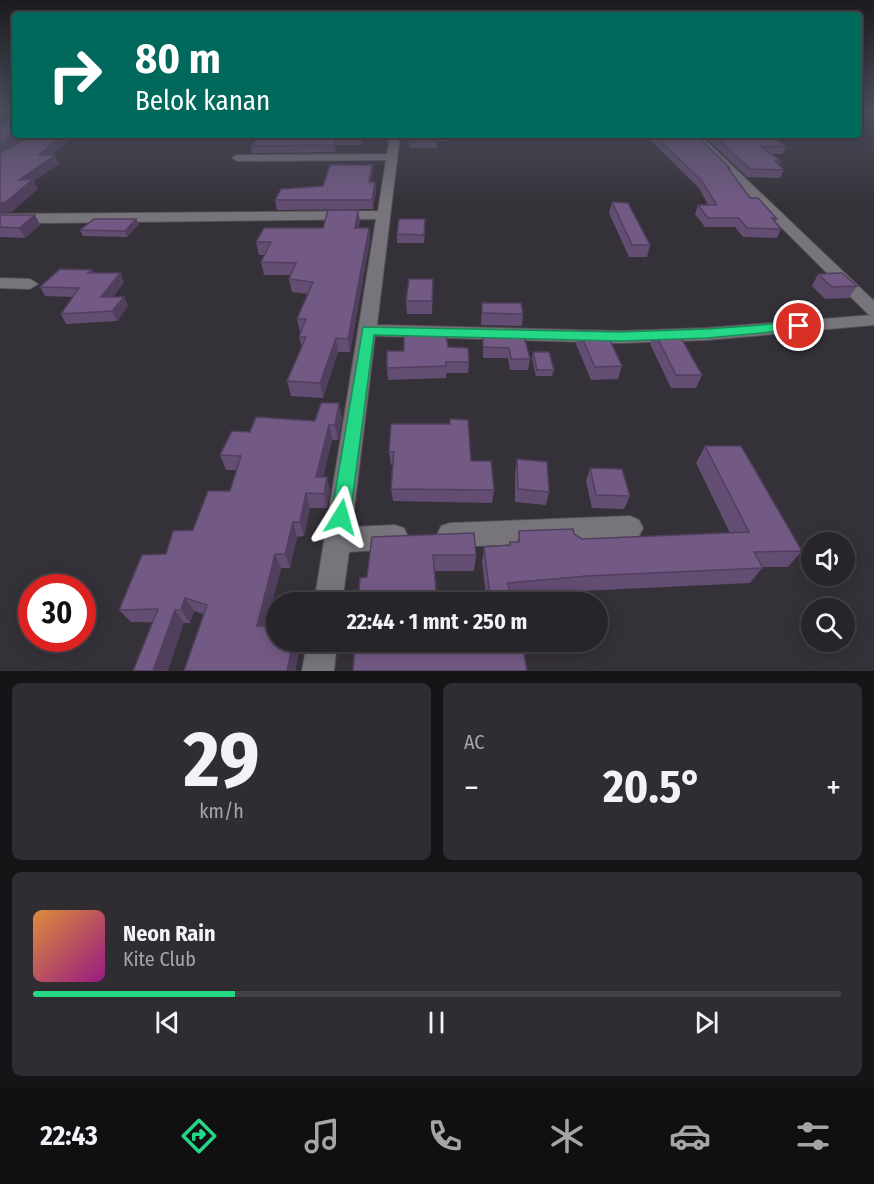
<!DOCTYPE html>
<html lang="id">
<head>
<meta charset="utf-8">
<style>
  body { margin:0; font-family:"Fira Sans Condensed",sans-serif; background:#302d32; color:#f1f3f6; height:100vh; display:flex; flex-direction:column; font-size:22px; white-space:nowrap }
  * { box-sizing:border-box; margin:0 }
  p { font-size:20px; color:#a5a5a8 }
  .icon { flex:none; width:33px; height:33px; fill:none; stroke:currentColor; stroke-width:2; stroke-linecap:round; stroke-linejoin:round }
  .map { position:relative; height:671px; overflow:hidden }
  .drawer { display:flex; flex-direction:column; gap:12px; padding:12px; background:#161417; flex:1 }
  .drawer>* { flex:none }
  .top-card { position:absolute; left:12px; top:12px; width:850px; height:126px; border-radius:6px; box-shadow:0 3px 15px #0003,0 0 0 2px #444247; background:#00695c; color:#fff; overflow:hidden }
  .fabs { position:absolute; left:801px; top:532px; display:grid; gap:12px }
  .fabs a { display:grid; place-items:center; width:54px; height:54px; border-radius:50%; background:#28252a; box-shadow:0 3px 15px #0003,0 0 0 2px #444247; font-size:30px }
  .speed { position:absolute; left:18px; top:574px; display:flex; gap:12px; font-size:30px; font-weight:700; text-align:center }
  .speed>* { display:grid; place-content:center; width:78px; height:78px; border-radius:50%; background:#28252a; box-shadow:0 3px 15px #0003,0 0 0 2px #444247; line-height:1 }
  .speed .limit { border:9px solid #d22; background:#fff; color:#111 }
  .pin { position:absolute; display:grid; place-items:center; width:51px; height:51px; color:#fff; margin:-26px; border:3px solid #fff; border-radius:50%; box-shadow:0 2px 6px #0007 }
  .me { position:absolute; width:66px; margin:-33px; rotate:8deg; stroke-linejoin:round; filter:drop-shadow(0 0 4px #0008) }
  .turn { display:flex; align-items:center; gap:21px; height:126px; padding:0 24px; font-size:27px }
  .turn .icon { width:78px; height:78px; stroke-width:2.5 }
  .turn b { display:block; font-size:42px; line-height:51px }
  .big { font-size:45px; font-weight:700; line-height:1.1 }
  .drawer .card { flex:1; display:flex; flex-direction:column; justify-content:center; gap:9px; min-width:0; padding:0 21px; border-radius:9px; background:#302d32 }
  .drawer .dial { align-items:center; gap:0 }
  .dial b { font-size:78px; line-height:1 }
  .song { display:flex; align-items:center; gap:18px }
  .cover { width:72px; height:72px; border-radius:9px; background:linear-gradient(135deg,hsl(30 70% 55%),hsl(310 70% 35%)) }
  .played { height:6px; border-radius:3px; background:linear-gradient(90deg,#24d886 25%,#444247 25%) }
  .keys { display:flex; justify-content:space-around; direction:ltr }
  .heat { display:flex; justify-content:space-between; align-items:center; font-size:33px; direction:ltr }
  .drawer .tiles { flex:1; display:grid; gap:12px; grid-template-columns:1fr 1fr }
  .card:last-child { grid-column:span 2 }
  .trip { position:absolute; left:266px; top:592px; width:342px; height:60px; border-radius:30px; background:#28252a; box-shadow:0 3px 15px #0003,0 0 0 2px #444247; font-weight:700; line-height:60px; text-align:center }
  .tab-bar { display:flex; height:96px; justify-content:space-around; align-items:center; background:#100f11; color:#a5a5a8 }
  .tab-bar .icon { width:42px; height:42px }
  .tab-bar .on { color:#24d886 }
  .tab-bar b { font-size:27px; color:#f1f3f6 }
  .map>svg:first-child { display:block }
  .lines { fill:none; stroke-linecap:round; stroke-linejoin:round }
  .minor-casing { stroke:#545056; stroke-width:2 }
  .minor { fill:#78747c; fill-rule:evenodd }
  .wall { fill:#634d72 }
  .shaded-wall { fill:#503f5d }
  .building { fill:#735a85; stroke:#503f5d; stroke-width:1.5 }
  .route { fill:#24d886; stroke:#178c57; stroke-width:1.5 }
</style>
</head>
<body>
<div class="map">
<svg width="874" height="671" viewBox="0 0 874 671">
  <rect width="100%" height="100%" fill="#353138"/>
  <g class="lines">
    <g class="minor-casing">
      <g id="minor">
        <polygon points="390,135 400,135 377,325 620,331 707,328 872,315 868,314 689,135 700,135 874,301 874,325 707,340 620,343 375,336 352,527 395,525 404,528 408,537 404,546 395,549 349,552 342,603 314,603 376,219 48,223 0,222 0,214 378,211 386,160 237,161 232,158 237,155 387,154"/>
        <polygon points="0,278 30,279 38,284 30,289 0,288"/>
        <polygon points="630,516 639,520 643,528 639,536 630,540 450,547 441,544 437,535 441,526 450,523"/>
        <polygon points="307,642 337,642 334,671 302,671"/>
      </g>
    </g>
    <use href="#minor" class="minor"/>
  </g>
  <g class="wall">
    <polygon points="365,135 362,145 337,145 335,152 252,153 251,146"/>
    <polygon points="409,135 463,135 463,136 448,136 448,141 437,141 437,148 409,148"/>
    <polygon points="645,135 696,135 730,168 729,170 750,198 777,219 775,222 781,229 777,238 743,237 735,227 705,227 695,214 698,205 708,205 699,188"/>
    <polygon points="703,135 770,135 786,146 783,154 771,154 781,161 779,166 784,170 780,178 747,177"/>
    <polygon points="373,173 371,182 375,182 376,191 373,209 277,210 275,200 323,186"/>
    <polygon points="612,202 650,245 647,257 629,257 609,213"/>
    <polygon points="0,215 35,215 40,225 25,238 0,237"/>
    <polygon points="360,221 358,228 369,228 370,240 350,352 338,352 323,398 291,396 287,381 302,348 299,337 301,332 300,332 297,319 308,294 292,292 289,279 291,275 264,275 261,262 264,255 259,255 256,242 323,228"/>
    <polygon points="139,224 127,237 83,236 80,230"/>
    <polygon points="425,228 424,243 397,243 397,234"/>
    <polygon points="92,270 93,273 120,273 124,282 113,297 124,297 128,306 117,321 66,324 61,314 73,297 45,296 40,287"/>
    <polygon points="818,274 857,286 849,298 825,299 812,286"/>
    <polygon points="433,279 432,314 407,314 406,301"/>
    <polygon points="482,303 523,314 522,326 481,325"/>
    <polygon points="483,331 530,359 528,370 510,370 508,358 483,358"/>
    <polygon points="579,331 622,366 618,379 591,380 576,344"/>
    <polygon points="654,331 702,375 696,388 671,388 650,344"/>
    <polygon points="448,347 469,362 468,373 446,373 446,378 388,380 387,368"/>
    <polygon points="533,352 554,370 552,376 536,376 532,359"/>
    <polygon points="342,418 338,440 332,440 323,477 327,477 330,491 327,508 310,508 304,536 297,537 290,568 281,568 266,626 276,642 301,642 295,671 203,614 194,611 190,623 131,622 119,610 166,554 193,530 230,491 237,470 226,470 220,455 250,432 315,421"/>
    <polygon points="391,424 471,461 494,490 492,503 393,501 391,489 393,464 391,465 389,452"/>
    <polygon points="705,446 802,551 788,567 763,567 750,583 581,591 510,598 511,603 487,603 482,563 484,547 509,545 510,542 517,542 519,531 574,534 582,539 730,533 696,463"/>
    <polygon points="517,459 549,492 546,505 515,502 515,473"/>
    <polygon points="590,468 630,496 624,509 592,508 586,481"/>
    <polygon points="372,537 476,555 474,571 434,571 367,577"/>
  </g>
  <g class="shaded-wall">
    <polygon points="15,133 15,135 29,135 0,153 0,142"/>
    <polygon points="62,135 75,135 45,161 55,155 59,164 34,181 38,189 12,212 0,214 0,203 39,155"/>
    <polygon points="363,135 365,135 362,145 361,138"/>
    <polygon points="337,138 337,145 335,152 334,145"/>
    <polygon points="372,165 373,173 370,191 369,182"/>
    <polygon points="375,182 376,191 373,209 372,200"/>
    <polygon points="358,210 360,221 356,240 355,228"/>
    <polygon points="35,215 40,225 25,238 19,228"/>
    <polygon points="136,219 139,224 127,237 125,231"/>
    <polygon points="369,228 370,240 350,352 348,339"/>
    <polygon points="120,273 124,282 106,306 101,297"/>
    <polygon points="124,297 128,306 117,321 112,311"/>
    <polygon points="336,338 338,352 323,398 320,383"/>
    <polygon points="339,403 342,418 338,440 335,425"/>
    <polygon points="329,425 332,440 319,491 316,477"/>
    <polygon points="327,477 330,491 327,508 324,494"/>
    <polygon points="306,493 310,508 304,536 300,522"/>
    <polygon points="293,522 297,537 290,568 285,554"/>
    <polygon points="275,554 281,568 263,638 257,626"/>
    <polygon points="185,598 194,611 190,623 181,610"/>
    <polygon points="175,610 184,623 168,671 153,671"/>
    <polygon points="293,642 301,642 295,671 287,671"/>
  </g>
  <g class="building">
    <polygon points="15,116 15,133 0,142 0,125"/>
    <polygon points="32,135 62,135 39,155 55,155 19,180 33,179 6,202 0,203 0,153"/>
    <polygon points="260,135 363,135 361,138 337,138 334,145 251,146"/>
    <rect x="409" y="135" width="28" height="6"/>
    <polygon points="654,135 696,135 730,168 728,168 750,198 758,198 777,219 772,218 781,229 747,228 739,218 708,218 698,205 717,205 701,180"/>
    <polygon points="714,135 770,135 786,146 761,147 781,161 775,161 784,170 750,169"/>
    <polygon points="330,165 372,165 369,182 375,182 372,200 275,200 281,189 323,186"/>
    <polygon points="612,202 628,203 650,245 632,245"/>
    <polygon points="328,210 358,210 355,228 369,228 348,339 336,338 320,383 287,381 306,337 299,337 306,319 297,319 313,282 289,279 296,263 261,262 271,242 256,242 264,228 323,228"/>
    <polygon points="0,215 35,215 19,228 0,227"/>
    <polygon points="94,219 136,219 125,231 80,230"/>
    <polygon points="399,219 425,219 424,235 397,234"/>
    <polygon points="60,269 92,270 88,273 120,273 101,297 124,297 112,311 61,314 79,288 40,287"/>
    <polygon points="842,273 857,286 832,287 818,274"/>
    <polygon points="409,279 433,279 432,301 406,301"/>
    <polygon points="482,303 521,303 523,314 482,313"/>
    <polygon points="483,331 523,332 530,359 511,359 509,348 483,347"/>
    <polygon points="579,331 606,332 622,366 595,367"/>
    <polygon points="654,331 677,331 702,375 676,375"/>
    <polygon points="446,334 448,347 468,348 469,362 446,362 446,366 387,368 387,351 404,351 404,335"/>
    <polygon points="533,352 549,352 554,370 537,370"/>
    <polygon points="321,403 339,403 335,425 329,425 316,477 327,477 324,494 306,493 300,522 293,522 285,554 275,554 257,626 276,626 276,642 293,642 287,671 184,671 207,605 185,598 181,610 175,610 153,671 133,671 158,609 119,610 142,555 166,554 173,531 193,530 208,491 230,491 241,456 220,455 232,431 250,432 256,417 315,421"/>
    <polygon points="450,419 468,420 471,461 491,461 494,490 391,489 394,452 389,452 391,424 450,424"/>
    <polygon points="705,446 741,446 802,551 754,552 763,568 587,576 508,583 511,603 491,603 484,547 510,545 510,542 519,542 519,531 573,529 574,534 582,539 749,532"/>
    <polygon points="517,459 547,462 549,492 518,489"/>
    <polygon points="590,468 622,469 630,496 596,495"/>
    <polygon points="474,533 476,555 433,555 437,603 358,603 360,578 367,577 372,537"/>
    <polygon points="355,642 464,642 464,648 496,645 496,642 522,643 527,671 353,671"/>
  </g>
  <linearGradient id="sky" x2="0" y2="1"><stop stop-color="#1d1b1f"/><stop offset="0.54" stop-color="#4b4e5e"/><stop offset="1" stop-color="#4b4e5e" stop-opacity="0"/></linearGradient>
  <rect width="874" height="205" fill="url(#sky)"/>
  <polygon class="route" points="799,322 805,326 803,329 707,338 620,341 374,335 350,517 347,523 341,525 334,523 331,517 363,327 620,332 707,329"/>
</svg>
<div class="fabs">
<a><svg class="icon" aria-label="sound" viewBox="0 0 24 24"><path d="M4 9h4l5-4v14l-5-4H4zM17 9q2 3 0 6"/></svg></a>
<a><svg class="icon" aria-label="search" viewBox="0 0 24 24"><circle cx="10" cy="10" r="6"/><path d="M15 15l6 6"/></svg></a>
</div>
<div class="speed"><div class="limit">30</div></div>
<div class="pin" style="left:799px;top:326px;background:#d93025"><svg class="icon" aria-label="arrive" viewBox="0 0 24 24"><path d="M6 21V4h12l-3 4 3 4H6"/></svg></div>
<svg class="me" style="left:341px;top:517px" viewBox="-20 -20 40 40"><path d="M0-17L14 15 0 8-14 15z" fill="#24d886" stroke="#fff" stroke-width="4"/></svg>
<div class="trip">22:44 · 1 mnt · 250 m</div>
<div class="top-card">
<div class="turn"><svg class="icon" aria-label="right" viewBox="0 0 24 24"><path d="M7 20v-9h11M14 6l5 5-5 5"/></svg><div><b>80 m</b>Belok kanan</div></div>
</div>
</div>
<section class="drawer">
<div class="tiles">
<div class="card dial"><b>29</b><p>km/h</p></div>
<div class="card"><p>AC</p>
<div class="heat"><a>−</a><b class="big">20.5°</b><a>+</a></div>
</div>
<div class="card">
<div class="song"><i class="cover"></i><div><b>Neon Rain</b><p>Kite Club</p></div></div>
<div class="played"></div>
<div class="keys"><svg class="icon" aria-label="previous" viewBox="0 0 24 24"><path d="M18 5L8 12l10 7zM5 5v14"/></svg><svg class="icon" aria-label="pause" viewBox="0 0 24 24"><path d="M8 5v14M16 5v14"/></svg><svg class="icon" aria-label="next" viewBox="0 0 24 24"><path d="M6 5l10 7-10 7zM19 5v14"/></svg></div>
</div>
</div>
</section>
<nav class="tab-bar">
<b>22:43</b>
<svg class="icon on" aria-label="directions" viewBox="0 0 24 24"><path d="M12 3l9 9-9 9-9-9zM9 14v-3h6M13 9l2 2-2 2"/></svg>
<svg class="icon" aria-label="music" viewBox="0 0 24 24"><path d="M9 18V5l10-2v13"/><circle cx="6" cy="18" r="3"/><circle cx="16" cy="16" r="3"/></svg>
<svg class="icon" aria-label="phone" viewBox="0 0 24 24"><path d="M5 4h4l2 5-3 2q2 4 5 5l2-3 5 2v4C11 20 4 13 5 4z"/></svg>
<svg class="icon" aria-label="climate" viewBox="0 0 24 24"><path d="M12 3v18M4 7l16 10M4 17L20 7"/></svg>
<svg class="icon" aria-label="car" viewBox="0 0 24 24"><path d="M5 17H2v-5l4-1 3-4h7l3 4 3 1v5h-3M9 17h6M6 11h13"/><circle cx="7" cy="17" r="2"/><circle cx="17" cy="17" r="2"/></svg>
<svg class="icon" aria-label="filters" viewBox="0 0 24 24"><path d="M4 7h16M4 17h16"/><circle cx="9" cy="7" r="2"/><circle cx="15" cy="17" r="2"/></svg>
</nav>
</body>
</html>
